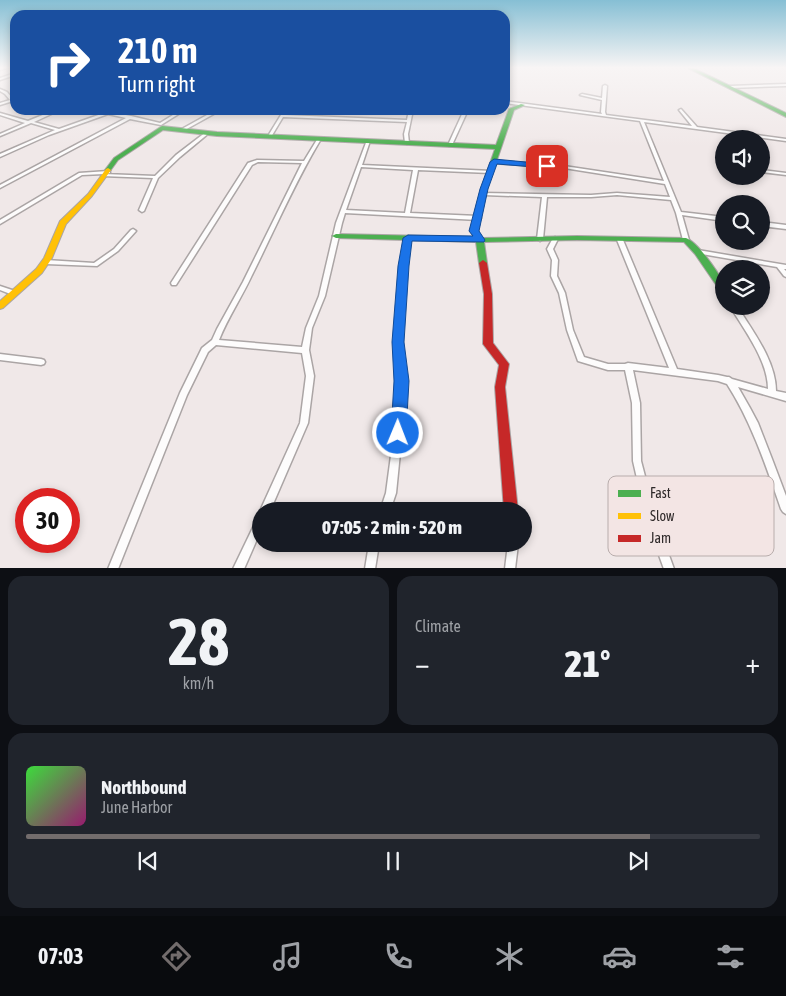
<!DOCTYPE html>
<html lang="en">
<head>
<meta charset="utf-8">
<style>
  body { margin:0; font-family:"Asap Condensed",sans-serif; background:#20242c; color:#f1f3f6; height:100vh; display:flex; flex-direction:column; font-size:19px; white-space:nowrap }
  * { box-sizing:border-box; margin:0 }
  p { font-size:16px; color:#9ea1a6 }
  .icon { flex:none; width:28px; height:28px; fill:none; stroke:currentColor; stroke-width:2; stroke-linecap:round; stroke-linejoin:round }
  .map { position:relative; height:568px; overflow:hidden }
  .side { display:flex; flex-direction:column; gap:8px; padding:8px; background:#0d0f14; flex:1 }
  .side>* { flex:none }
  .hud { position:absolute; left:10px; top:10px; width:500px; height:105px; border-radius:15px; box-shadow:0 2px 8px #0003; background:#1a4fa0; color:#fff; overflow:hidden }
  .controls { position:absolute; left:715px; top:130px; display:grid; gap:10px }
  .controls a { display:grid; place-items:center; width:55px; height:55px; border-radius:50%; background:#171b24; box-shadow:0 2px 8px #0003; font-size:25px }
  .speed { position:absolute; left:15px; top:488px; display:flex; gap:10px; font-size:25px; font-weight:700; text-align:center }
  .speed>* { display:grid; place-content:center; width:65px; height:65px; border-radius:50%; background:#171b24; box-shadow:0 2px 8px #0003; line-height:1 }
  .speed .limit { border:8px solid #d22; background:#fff; color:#111 }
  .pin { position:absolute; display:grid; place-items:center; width:42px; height:42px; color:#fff; margin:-21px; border-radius:10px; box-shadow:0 2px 8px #0006 }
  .me { position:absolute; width:55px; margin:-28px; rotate:1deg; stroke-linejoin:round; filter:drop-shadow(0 0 4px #0008) }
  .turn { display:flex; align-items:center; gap:18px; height:105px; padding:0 25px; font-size:22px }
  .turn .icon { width:65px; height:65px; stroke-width:2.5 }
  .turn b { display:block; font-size:35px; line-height:42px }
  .big { font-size:38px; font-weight:800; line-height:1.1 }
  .side .card { flex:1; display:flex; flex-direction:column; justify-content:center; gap:8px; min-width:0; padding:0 18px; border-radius:15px; background:#20242c }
  .side .dial { align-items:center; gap:0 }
  .dial b { font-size:65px; line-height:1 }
  .song { display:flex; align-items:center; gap:15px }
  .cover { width:60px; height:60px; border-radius:8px; background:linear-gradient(135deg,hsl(120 70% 55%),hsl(320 70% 35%)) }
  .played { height:5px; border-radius:2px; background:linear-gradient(90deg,#726c6c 85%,#363941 85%) }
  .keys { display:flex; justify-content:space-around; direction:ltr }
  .heat { display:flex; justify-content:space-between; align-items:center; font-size:28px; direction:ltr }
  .side .tiles { flex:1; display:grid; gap:8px; grid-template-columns:1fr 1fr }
  .card:last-child { grid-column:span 2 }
  .trip { position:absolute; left:252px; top:502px; width:280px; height:50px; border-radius:25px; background:#171b24; box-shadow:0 2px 8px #0003; font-weight:800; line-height:50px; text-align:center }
  .menu { display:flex; height:80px; justify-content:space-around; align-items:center; background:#090b0e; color:#9ea1a6 }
  .menu .icon { width:35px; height:35px }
  .menu .selected { color:#726c6c }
  .menu b { font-size:22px; color:#f1f3f6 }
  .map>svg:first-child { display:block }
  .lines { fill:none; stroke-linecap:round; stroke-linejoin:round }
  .street-casing { stroke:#aba5a5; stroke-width:3 }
  .fast-casing { stroke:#aba5a5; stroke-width:2 }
  .slow-casing { stroke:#aba5a5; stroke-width:2 }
  .jam-casing { stroke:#aba5a5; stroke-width:2 }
  .street { fill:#fdfcfc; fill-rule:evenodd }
  .fast { fill:#4caf50; fill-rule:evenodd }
  .slow { fill:#ffc107; fill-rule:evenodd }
  .jam { fill:#c62828; fill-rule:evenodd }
  .route { fill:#1a73e8; stroke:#114b97 }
  .key { fill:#f3e5e4; stroke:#b8adac; stroke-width:1 }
  .key-label { font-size:14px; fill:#2e2929 }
</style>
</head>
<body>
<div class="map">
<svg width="786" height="569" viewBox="0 0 786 569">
  <rect width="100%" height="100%" fill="#f0e8e8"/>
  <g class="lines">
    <g class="street-casing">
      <g id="street">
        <polygon points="0,68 6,68 0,70"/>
        <polygon points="15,73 15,75 0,80 0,78"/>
        <polygon points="786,84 786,86 730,88 728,87 730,86"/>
        <polygon points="605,85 607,86 605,112 606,115 692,126 679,110 681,109 697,127 786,139 786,141 644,122 681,212 724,217 724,221 682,215 689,240 686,242 683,240 676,213 671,200 617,195 591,197 547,197 543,239 540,241 538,240 537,239 542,197 484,195 482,195 482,193 591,195 617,193 670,197 665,184 564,168 494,163 492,162 494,161 564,166 664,181 640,121 505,103 505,101 602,114 601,112 602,100 580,95 582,94 602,98 603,86"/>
        <polygon points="0,89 7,92 13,99 13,101 0,105 0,103 10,100 5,94 0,91"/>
        <polygon points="31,110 36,110 34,111"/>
        <polygon points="55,110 60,110 34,122 59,129 104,113 91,110 98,110 131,116 160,123 181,110 185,110 161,125 130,119 0,188 0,185 126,118 108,114 49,135 0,157 0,154 55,130 31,123 0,136 0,134 25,123 0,115 0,113 28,121"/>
        <polygon points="216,110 221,110 183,131 180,130"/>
        <polygon points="284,110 288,110 285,115 407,120 409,110 413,110 408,134 409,143 407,144 405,143 404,134 407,122 283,117 271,137 269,137 268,136"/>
        <polygon points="464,110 468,110 452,145 449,146 448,145"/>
        <polygon points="206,132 209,133 180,157 158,178 144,211 142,212 139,210 153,178 102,176 102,175 104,174 82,175 0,224 0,220 79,173 108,171 110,172 110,173 104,174 155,176 176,155"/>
        <path d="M318 138 321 139C295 182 275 229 252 275 242 297 228 317 219 340L302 347 306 328 319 296 336 223 367 140 370 141 362 165 492 171V172L490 173 418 170 410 213 478 216 481 218 478 220 345 213 342 223 325 296 312 328 309 350 314 376 308 423 270 511H261V514L260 511 300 423 306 376 302 353 216 345 208 352 187 395 118 569H108L180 393 202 348 212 340 217 329 243 282 302 163 258 162 252 165 176 285H172L171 283 248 163 257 160 304 161ZM361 167 413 170 405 213 346 210Z"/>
        <polygon points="761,170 786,173 786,175 761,172"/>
        <polygon points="761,222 786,225 786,229 761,226"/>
        <polygon points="133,229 136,231 118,251 97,266 46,264 43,262 46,260 94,263 114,249 131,230"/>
        <polygon points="408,236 411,238 406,266 402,342 406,381 402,433 396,493 390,511 380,511 386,493 394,433 398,381 394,342 400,266 405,238"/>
        <path d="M555 237 558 239 553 249 558 260 557 276 565 293 573 330 584 357 608 364H625L628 363 669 368 617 240 618 239H622L623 240 677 369 718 375 727 377H729L732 379 768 389C768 360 744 330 730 306H737C752 330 776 361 776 391L786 393V401L738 387 750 408 758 423 772 459 786 496V514L783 512 781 509C766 466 752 423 727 384L718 381 633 370 640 403 641 461 657 522 674 569H664L647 522 633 461 632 403 625 370H608L578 361 567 330 559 293 551 276 552 260 547 249 553 238Z"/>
        <polygon points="698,250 786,265 786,269 784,269 786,271 786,277 784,276 777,267 696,253 695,252"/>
        <polygon points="0,286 15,291 16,293 13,295 0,290"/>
        <polygon points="0,354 41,359 44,360 45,362 44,364 41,365 0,360"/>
        <polygon points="261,515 261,530 244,569 233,569 258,517"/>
        <polygon points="369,544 379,544 375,569 365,569"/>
        <polygon points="508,544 518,544 515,569 505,569"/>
      </g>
    </g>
    <g class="fast-casing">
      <g id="fast">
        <polygon points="688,68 693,68 786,113 786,117"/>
        <path d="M521 104 525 105 514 110 487 189 478 231 482 238 577 236 686 238C697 242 717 270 722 281 724 285 724 289 724 293L721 292 695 254 684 242 577 240 484 242 487 263 483 266 479 263 476 242 336 238 332 236 336 234 474 237 470 231 481 189 495 149 217 136 163 130 118 160 110 171 105 170 114 158 162 126 217 132 496 145 509 109Z"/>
      </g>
    </g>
    <g class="slow-casing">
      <polygon id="slow" points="108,168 111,170 92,196 66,224 52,258 42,273 3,308 0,309 0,301 36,269 44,258 60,221 88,194 106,169"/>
    </g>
    <g class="jam-casing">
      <polygon id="jam" points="483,260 487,263 492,294 493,343 509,364 505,387 518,511 504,511 495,387 499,365 483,344 484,294 479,263"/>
    </g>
    <use href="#street" class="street"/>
    <use href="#fast" class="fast"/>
    <use href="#slow" class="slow"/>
    <use href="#jam" class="jam"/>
  </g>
  <linearGradient id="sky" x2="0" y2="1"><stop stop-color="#86bfd4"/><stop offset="0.46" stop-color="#f8f5f5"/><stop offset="1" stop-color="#f8f5f5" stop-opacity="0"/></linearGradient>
  <rect width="786" height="147" fill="url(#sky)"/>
  <polygon class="route" points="494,159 547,164 551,166 547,168 497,164 488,189 479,231 485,240 484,242 412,241 409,266 404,342 409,381 406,433 404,438 398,440 393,438 391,433 394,381 392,342 398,266 403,238 408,235 473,236 469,231 480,189 490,162"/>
  <rect x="608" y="476" width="166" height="80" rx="8" class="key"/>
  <rect x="618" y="490" width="23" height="7" fill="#4caf50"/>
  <rect x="618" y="513" width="23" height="6" fill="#ffc107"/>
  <rect x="618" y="535" width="23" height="7" fill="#c62828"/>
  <g class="key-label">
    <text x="650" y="498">Fast</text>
    <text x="650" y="521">Slow</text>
    <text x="650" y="543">Jam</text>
  </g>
</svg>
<div class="controls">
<a><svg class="icon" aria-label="sound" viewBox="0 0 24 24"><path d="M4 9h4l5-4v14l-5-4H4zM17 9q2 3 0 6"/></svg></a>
<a><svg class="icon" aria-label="search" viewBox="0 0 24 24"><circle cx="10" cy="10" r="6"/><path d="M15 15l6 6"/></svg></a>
<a><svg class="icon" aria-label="layers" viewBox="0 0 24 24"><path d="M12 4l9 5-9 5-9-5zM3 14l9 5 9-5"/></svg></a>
</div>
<div class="speed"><div class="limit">30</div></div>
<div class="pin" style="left:547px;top:166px;background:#d93025"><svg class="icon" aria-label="arrive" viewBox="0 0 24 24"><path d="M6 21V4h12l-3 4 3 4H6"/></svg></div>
<svg class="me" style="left:398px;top:433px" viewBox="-20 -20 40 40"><circle r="17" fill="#1a73e8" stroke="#fff" stroke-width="3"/><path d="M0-11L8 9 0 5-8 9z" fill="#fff"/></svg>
<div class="trip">07:05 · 2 min · 520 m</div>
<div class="hud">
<div class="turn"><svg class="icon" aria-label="right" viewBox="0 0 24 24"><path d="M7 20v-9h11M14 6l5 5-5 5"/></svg><div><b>210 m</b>Turn right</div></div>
</div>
</div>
<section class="side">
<div class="tiles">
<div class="card dial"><b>28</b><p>km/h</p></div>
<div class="card"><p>Climate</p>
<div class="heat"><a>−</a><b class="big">21°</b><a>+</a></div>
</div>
<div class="card">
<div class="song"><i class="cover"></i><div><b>Northbound</b><p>June Harbor</p></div></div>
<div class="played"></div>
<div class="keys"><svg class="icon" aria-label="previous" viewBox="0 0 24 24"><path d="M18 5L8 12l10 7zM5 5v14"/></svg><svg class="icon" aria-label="pause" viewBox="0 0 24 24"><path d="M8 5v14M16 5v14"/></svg><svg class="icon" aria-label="next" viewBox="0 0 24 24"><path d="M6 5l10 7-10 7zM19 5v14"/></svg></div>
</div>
</div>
</section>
<nav class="menu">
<b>07:03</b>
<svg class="icon selected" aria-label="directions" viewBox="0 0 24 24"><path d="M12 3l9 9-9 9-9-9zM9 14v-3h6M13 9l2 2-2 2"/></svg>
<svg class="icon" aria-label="music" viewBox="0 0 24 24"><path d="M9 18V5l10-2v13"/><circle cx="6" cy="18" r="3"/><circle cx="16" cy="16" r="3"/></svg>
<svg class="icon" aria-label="phone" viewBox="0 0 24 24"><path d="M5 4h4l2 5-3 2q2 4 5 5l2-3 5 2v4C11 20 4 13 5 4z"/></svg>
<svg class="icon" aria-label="climate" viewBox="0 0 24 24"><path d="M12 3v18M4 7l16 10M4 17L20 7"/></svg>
<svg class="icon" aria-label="car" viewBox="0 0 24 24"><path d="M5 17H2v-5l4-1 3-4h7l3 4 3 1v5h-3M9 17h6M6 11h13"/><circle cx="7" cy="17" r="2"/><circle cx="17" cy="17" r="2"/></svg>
<svg class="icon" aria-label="filters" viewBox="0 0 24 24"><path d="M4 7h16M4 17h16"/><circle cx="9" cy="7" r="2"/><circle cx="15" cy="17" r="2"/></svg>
</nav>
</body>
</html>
